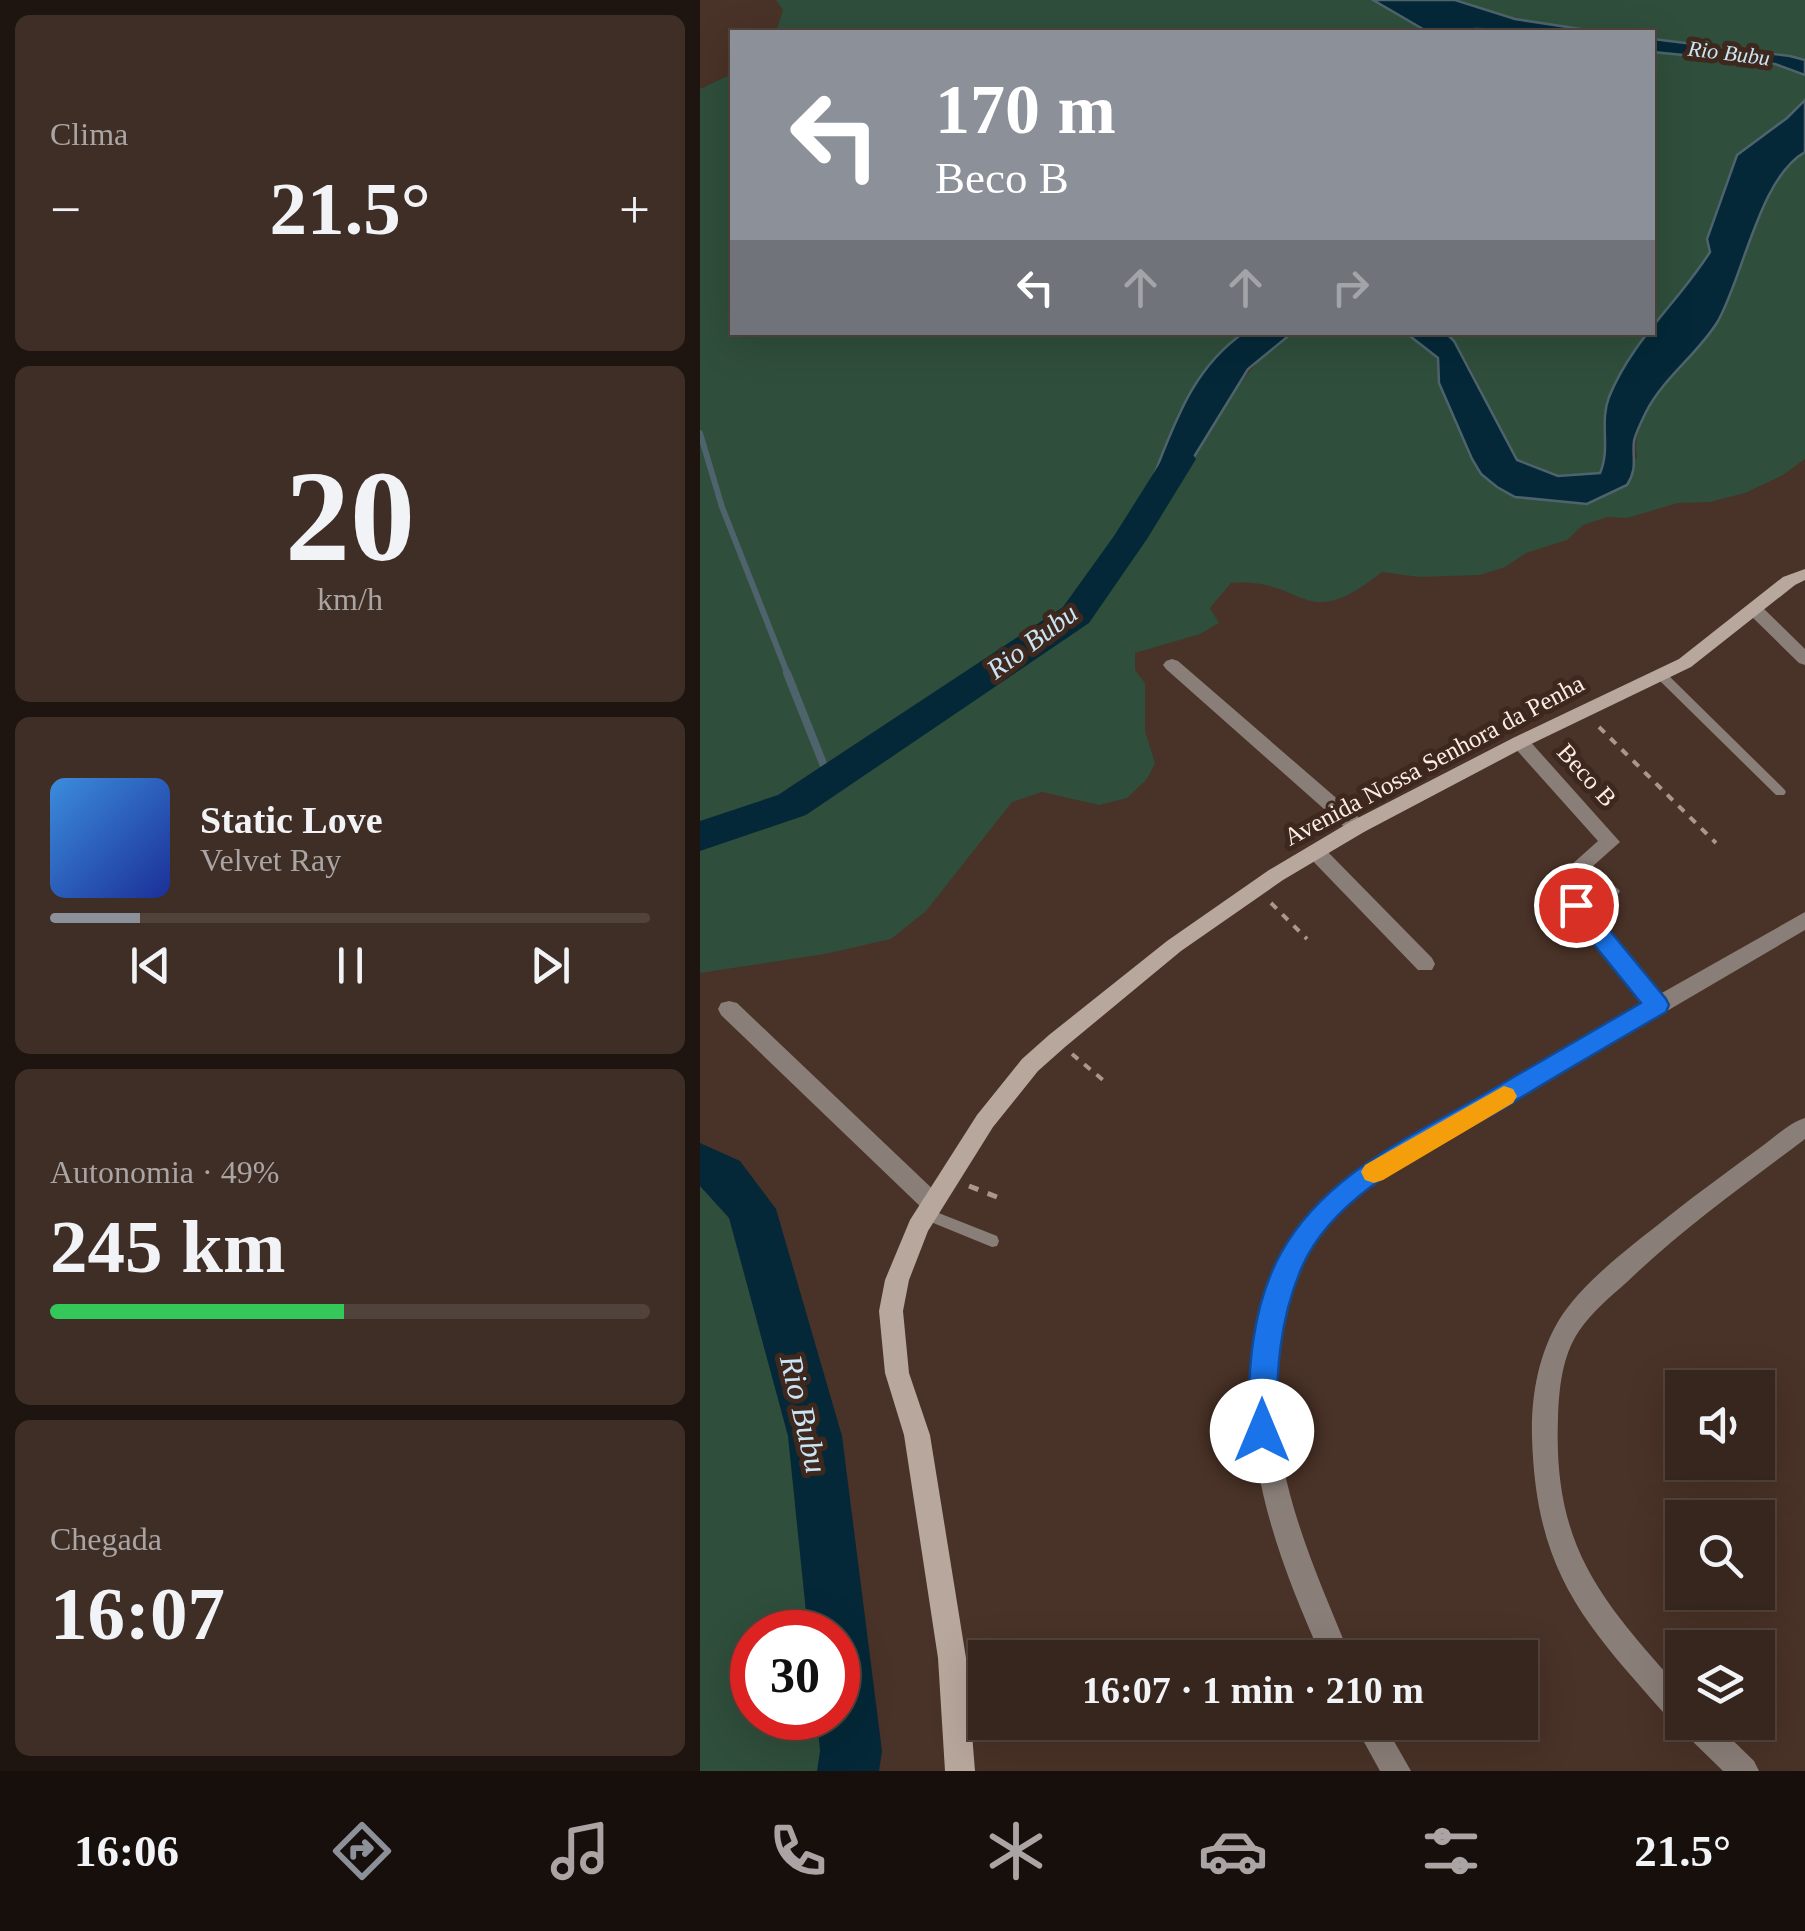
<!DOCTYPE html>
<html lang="pt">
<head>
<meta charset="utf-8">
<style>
  body { margin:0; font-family:Georgia,serif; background:#3e2e26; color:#f1f3f6; height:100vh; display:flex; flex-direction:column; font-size:38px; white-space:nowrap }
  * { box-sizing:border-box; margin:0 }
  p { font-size:32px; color:#aaa5a4 }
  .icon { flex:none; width:55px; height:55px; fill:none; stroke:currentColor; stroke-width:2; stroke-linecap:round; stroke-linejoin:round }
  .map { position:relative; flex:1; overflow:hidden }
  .details { display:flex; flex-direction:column; gap:15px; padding:15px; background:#1e1510; width:700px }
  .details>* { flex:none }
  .hud { position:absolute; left:30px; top:30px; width:925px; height:305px; border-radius:0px; box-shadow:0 10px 40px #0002,0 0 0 2px #51433b; background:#8c9099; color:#fff; overflow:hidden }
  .fabs { position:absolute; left:965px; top:1370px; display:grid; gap:20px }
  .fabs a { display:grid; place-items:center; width:110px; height:110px; border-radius:0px; background:#37261d; box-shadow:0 10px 40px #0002,0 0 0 2px #51433b; font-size:50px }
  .speed { position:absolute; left:30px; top:1610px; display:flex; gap:20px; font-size:50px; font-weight:700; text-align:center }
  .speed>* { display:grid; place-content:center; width:130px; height:130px; border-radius:50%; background:#37261d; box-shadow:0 10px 40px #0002,0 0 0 2px #51433b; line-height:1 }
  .speed .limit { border:15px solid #d22; background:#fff; color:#111 }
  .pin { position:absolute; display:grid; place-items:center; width:85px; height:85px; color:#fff; margin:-42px; border:5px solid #fff; border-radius:50%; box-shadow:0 2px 10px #0007 }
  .me { position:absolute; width:110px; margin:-55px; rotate:0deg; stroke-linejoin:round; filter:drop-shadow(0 0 8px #0008) }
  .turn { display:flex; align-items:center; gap:35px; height:210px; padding:0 40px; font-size:45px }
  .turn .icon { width:130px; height:130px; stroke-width:2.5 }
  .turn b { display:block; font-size:70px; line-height:85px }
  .lanes { display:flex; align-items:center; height:95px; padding:0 40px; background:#0003; justify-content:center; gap:50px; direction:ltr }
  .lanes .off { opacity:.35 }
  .big { font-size:75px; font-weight:700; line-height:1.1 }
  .details .card { flex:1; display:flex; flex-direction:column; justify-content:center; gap:15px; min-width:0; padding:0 35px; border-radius:15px; background:#3e2e26 }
  .details .dial { align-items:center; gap:0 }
  .dial b { font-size:130px; line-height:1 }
  .song { display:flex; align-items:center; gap:30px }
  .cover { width:120px; height:120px; border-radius:15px; background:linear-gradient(135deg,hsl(210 70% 55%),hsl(230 70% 35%)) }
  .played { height:10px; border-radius:5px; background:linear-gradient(90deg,#8c9099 15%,#51433b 15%) }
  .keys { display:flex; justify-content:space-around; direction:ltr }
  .heat { display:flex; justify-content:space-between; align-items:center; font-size:55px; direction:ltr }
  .charge { height:15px; border-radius:8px; background:linear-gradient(90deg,#34c759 49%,#51433b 0) }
  .trip { position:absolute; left:268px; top:1640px; width:570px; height:100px; border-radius:0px; background:#37261d; box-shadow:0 10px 40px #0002,0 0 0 2px #51433b; font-weight:700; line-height:100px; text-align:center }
  .menu { display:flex; height:160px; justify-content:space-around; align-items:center; background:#160f0c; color:#aaa5a4 }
  .menu .icon { width:70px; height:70px }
  .menu .active { color:#8c9099 }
  .menu b { font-size:45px; color:#f1f3f6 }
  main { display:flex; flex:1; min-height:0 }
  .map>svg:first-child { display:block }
  .green { fill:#2f4e3b; fill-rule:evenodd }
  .water { fill:#042838; stroke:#4e636c; stroke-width:2.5 }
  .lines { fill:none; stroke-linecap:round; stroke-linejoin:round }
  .stream-far1 { stroke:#4e636c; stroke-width:6 }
  .stream { stroke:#4e636c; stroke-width:8 }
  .river { fill:#042838; fill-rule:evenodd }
  .path-far1 { stroke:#a9968e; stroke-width:4; stroke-dasharray:8 8; stroke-linecap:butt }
  .path { stroke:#a9968e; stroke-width:5; stroke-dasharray:10 10; stroke-linecap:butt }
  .lane { fill:#8a7f78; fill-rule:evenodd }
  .street { fill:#8a7f78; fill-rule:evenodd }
  .secondary { fill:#b8a79c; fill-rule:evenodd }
  .route { fill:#1a73e8; stroke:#114b97; stroke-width:2.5 }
  .slow { fill:#f59e0b }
  .labels { text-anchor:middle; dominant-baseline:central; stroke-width:10; stroke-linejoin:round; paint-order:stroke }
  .far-water-label { font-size:22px; font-style:italic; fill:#c9e5f5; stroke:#3e281e }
  .street-label { font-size:25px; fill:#fbece5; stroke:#3e281e }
  .water-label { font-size:28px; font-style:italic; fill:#c9e5f5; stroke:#3e281e }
  .near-water-label { font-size:32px; font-style:italic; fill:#c9e5f5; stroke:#3e281e }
</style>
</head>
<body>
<main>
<section class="details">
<div class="card"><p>Clima</p>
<div class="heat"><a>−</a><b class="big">21.5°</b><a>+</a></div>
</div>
<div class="card dial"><b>20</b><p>km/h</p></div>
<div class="card">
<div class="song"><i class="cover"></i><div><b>Static Love</b><p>Velvet Ray</p></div></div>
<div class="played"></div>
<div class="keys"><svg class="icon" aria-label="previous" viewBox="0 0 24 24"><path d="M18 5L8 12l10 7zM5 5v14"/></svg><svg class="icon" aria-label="pause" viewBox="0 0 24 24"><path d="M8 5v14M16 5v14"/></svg><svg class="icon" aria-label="next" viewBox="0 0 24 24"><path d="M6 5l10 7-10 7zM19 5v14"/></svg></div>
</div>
<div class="card"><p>Autonomia · 49%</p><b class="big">245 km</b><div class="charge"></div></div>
<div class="card"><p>Chegada</p><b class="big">16:07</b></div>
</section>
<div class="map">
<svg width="1105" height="1771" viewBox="0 0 1105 1771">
  <rect width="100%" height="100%" fill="#493227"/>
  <g class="green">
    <polygon points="76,0 673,0 728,32 76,32 83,10"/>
    <path d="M755 0H1105V60L1070 51 953 39 952 32C884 32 819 24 755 0Z"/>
    <polygon points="953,52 1075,64 1105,75 1105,100 1087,118 1037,155 1007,239 1010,252 986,288 953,327"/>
    <path d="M32 74V332L545 333C488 371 471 437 445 497L475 492C491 457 559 339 596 332 630 327 671 332 706 332L738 358 743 395 781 474 853 502 937 458C929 403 992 364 1017 322 1045 276 1059 176 1105 152V459L1083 475 1045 493 1010 502 978 503 927 518 907 517 883 525 867 540 826 553 805 567 780 575 719 577 682 572C602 636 607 577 531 583L510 608 519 623 500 634 435 653V670L445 683V731L455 763 447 779 427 798 399 805 342 792 312 802 226 911 191 939 125 954 0 973V89Z"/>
    <path d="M746 333H948C932 356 912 381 905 410 900 432 910 451 900 473L858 476 816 460 767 362Z"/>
    <path d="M0 1172 35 1200 63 1210 70 1222 71 1259 86 1287 91 1324 142 1503 156 1648 147 1759 141 1771H0ZM52 1632H138V1718H52Z"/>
  </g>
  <g class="water">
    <polygon points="673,0 755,0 815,19 900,32 776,29 728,32"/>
    <polygon points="953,39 1090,56 1105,60 1105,75 1075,64 953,52"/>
    <path d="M1105 100V152C1060 177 1044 274 1018 321 999 353 963 378 946 412 942 420 936 432 934 441 932 458 938 468 927 485L887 504 815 497 797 487 781 474 772 459 739 383 738 358 706 333H746L754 341 817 460 858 476 900 473C911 448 899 423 909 397 932 340 977 304 1010 252L1007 239 1037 155 1087 118Z"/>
    <path d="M545 332 592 333 548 369 465 504 450 506 445 497C471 436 487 371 545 332Z"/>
  </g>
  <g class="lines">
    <polyline class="stream-far1" points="0,433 22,507 88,675"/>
    <polyline class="stream" points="87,673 130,781"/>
    <g class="river">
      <polygon points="479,449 491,452 496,459 447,539 389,623 106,815 0,851 0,821 78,795 363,607 414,536 467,452"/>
      <polygon points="0,1143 40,1161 76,1209 142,1436 182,1751 179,1771 117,1771 120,1751 117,1718 138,1718 138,1632 108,1632 88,1436 29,1218 0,1186"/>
    </g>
    <g class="path-far1">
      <polyline points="899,727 1016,843"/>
      <polyline points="571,903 607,939"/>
      <polyline points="372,1054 403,1080"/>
    </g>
    <polyline class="path" points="269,1186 302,1199"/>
    <g class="lane">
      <polygon points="961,671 965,672 1084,789 1086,792 1084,795 1076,795 957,678 955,675 957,672"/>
      <polygon points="226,1208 297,1236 299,1241 297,1246 292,1247 221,1218 219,1214 221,1210"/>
    </g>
    <g class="street">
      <polygon points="1054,604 1060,605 1105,649 1105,665 1099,663 1048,613 1045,609 1048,605"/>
      <polygon points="472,659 478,661 664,822 667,827 664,832 650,832 466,669 463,665 466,661"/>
      <path d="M820 736 827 738 920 842 893 866 920 891 917 896 890 908 960 994 1105 912V930L689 1174C665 1192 639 1210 620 1234 603 1256 594 1285 587 1311 554 1440 603 1541 651 1658H622C571 1543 531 1433 564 1307 573 1274 587 1238 610 1212 652 1168 708 1140 760 1110 821 1075 882 1039 944 1004L866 905 869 900 895 889 870 866 898 841 813 746 811 742 813 738Z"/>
      <polygon points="615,844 622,846 732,958 735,964 732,970 718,970 608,856 605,851"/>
      <polygon points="29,1001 37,1003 240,1196 244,1203 240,1210 232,1213 224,1210 21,1015 18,1009 21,1003"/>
      <path d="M1105 1118V1139C1044 1185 982 1229 927 1282 910 1297 892 1312 879 1331 862 1356 859 1389 858 1418 853 1548 901 1600 982 1691V1722H1014L1054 1761 1059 1771H1023L983 1732 980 1725 972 1722C885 1624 836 1575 832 1437 831 1397 838 1355 859 1320 883 1281 934 1244 969 1216 999 1192 1030 1170 1061 1147 1075 1137 1089 1123 1105 1118Z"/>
      <polygon points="653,1722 683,1722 711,1771 680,1771"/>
    </g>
    <polygon class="secondary" points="1105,569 1105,580 1095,585 991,667 827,746 664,832 583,880 481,951 365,1047 338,1071 293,1127 228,1231 209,1280 203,1311 209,1373 230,1435 266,1658 275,1771 245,1771 238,1658 204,1435 185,1373 179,1311 185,1280 210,1220 277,1115 322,1059 349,1035 467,941 569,870 650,822 813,738 979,659 1083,577"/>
  </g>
  <path class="route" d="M876 897 884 899 966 999 969 1005 966 1012C911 1044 856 1076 802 1109 733 1149 636 1190 602 1267 579 1320 576 1374 577 1431L573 1441 562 1445 552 1441 548 1431C548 1371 551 1307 581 1253 623 1177 704 1140 776 1099 831 1067 886 1035 941 1003L867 911 864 905 867 899Z"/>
  <polygon class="slow" points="804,1086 813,1089 817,1096 813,1103 683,1180 674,1183 665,1180 661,1172 665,1165"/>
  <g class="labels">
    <g class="far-water-label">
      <text transform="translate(1029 53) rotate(7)">Rio Bubu</text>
    </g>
    <g class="street-label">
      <text transform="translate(734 760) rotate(-28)">Avenida Nossa Senhora da Penha</text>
      <text transform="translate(887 775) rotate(48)">Beco B</text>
    </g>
    <g class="water-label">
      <text transform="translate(332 641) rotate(-37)">Rio Bubu</text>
    </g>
    <g class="near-water-label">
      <text transform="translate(104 1414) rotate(77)">Rio Bubu</text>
    </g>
  </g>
</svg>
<div class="fabs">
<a><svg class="icon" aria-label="sound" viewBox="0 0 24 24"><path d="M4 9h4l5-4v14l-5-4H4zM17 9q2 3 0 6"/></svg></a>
<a><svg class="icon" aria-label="search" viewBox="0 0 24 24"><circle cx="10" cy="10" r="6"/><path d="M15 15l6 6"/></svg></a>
<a><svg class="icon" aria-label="layers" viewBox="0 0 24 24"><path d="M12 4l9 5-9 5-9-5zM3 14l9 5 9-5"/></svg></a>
</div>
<div class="speed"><div class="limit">30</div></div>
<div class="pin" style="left:876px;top:905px;background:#d93025"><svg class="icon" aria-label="arrive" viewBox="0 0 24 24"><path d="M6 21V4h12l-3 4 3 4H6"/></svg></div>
<svg class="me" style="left:562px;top:1431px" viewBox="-20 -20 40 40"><circle r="19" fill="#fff"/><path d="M0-13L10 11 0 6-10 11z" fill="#1a73e8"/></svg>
<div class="trip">16:07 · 1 min · 210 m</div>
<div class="hud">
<div class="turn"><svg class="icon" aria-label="left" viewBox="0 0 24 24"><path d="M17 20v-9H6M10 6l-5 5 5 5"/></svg><div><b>170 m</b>Beco B</div></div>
<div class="lanes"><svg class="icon" aria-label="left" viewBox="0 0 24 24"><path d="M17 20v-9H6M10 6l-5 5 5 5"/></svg><svg class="icon off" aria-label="ahead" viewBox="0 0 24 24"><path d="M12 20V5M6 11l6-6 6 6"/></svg><svg class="icon off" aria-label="ahead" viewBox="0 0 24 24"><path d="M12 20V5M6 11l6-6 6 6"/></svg><svg class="icon off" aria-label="right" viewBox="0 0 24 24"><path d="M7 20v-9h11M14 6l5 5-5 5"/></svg></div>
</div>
</div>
</main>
<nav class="menu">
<b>16:06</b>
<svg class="icon active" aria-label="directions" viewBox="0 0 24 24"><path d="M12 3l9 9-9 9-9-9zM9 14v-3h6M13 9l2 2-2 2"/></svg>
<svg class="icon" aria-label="music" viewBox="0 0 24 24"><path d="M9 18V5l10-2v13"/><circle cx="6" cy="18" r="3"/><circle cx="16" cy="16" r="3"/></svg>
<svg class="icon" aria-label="phone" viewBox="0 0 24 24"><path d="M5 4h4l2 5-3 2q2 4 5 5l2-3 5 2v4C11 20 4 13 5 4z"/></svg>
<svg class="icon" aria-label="climate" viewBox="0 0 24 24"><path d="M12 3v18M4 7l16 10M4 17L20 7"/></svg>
<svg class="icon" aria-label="car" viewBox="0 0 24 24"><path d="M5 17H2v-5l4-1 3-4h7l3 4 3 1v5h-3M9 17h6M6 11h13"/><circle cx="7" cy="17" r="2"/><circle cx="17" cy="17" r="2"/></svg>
<svg class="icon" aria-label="filters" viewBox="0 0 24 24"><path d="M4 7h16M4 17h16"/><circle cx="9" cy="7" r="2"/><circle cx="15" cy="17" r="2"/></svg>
<b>21.5°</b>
</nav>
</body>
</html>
